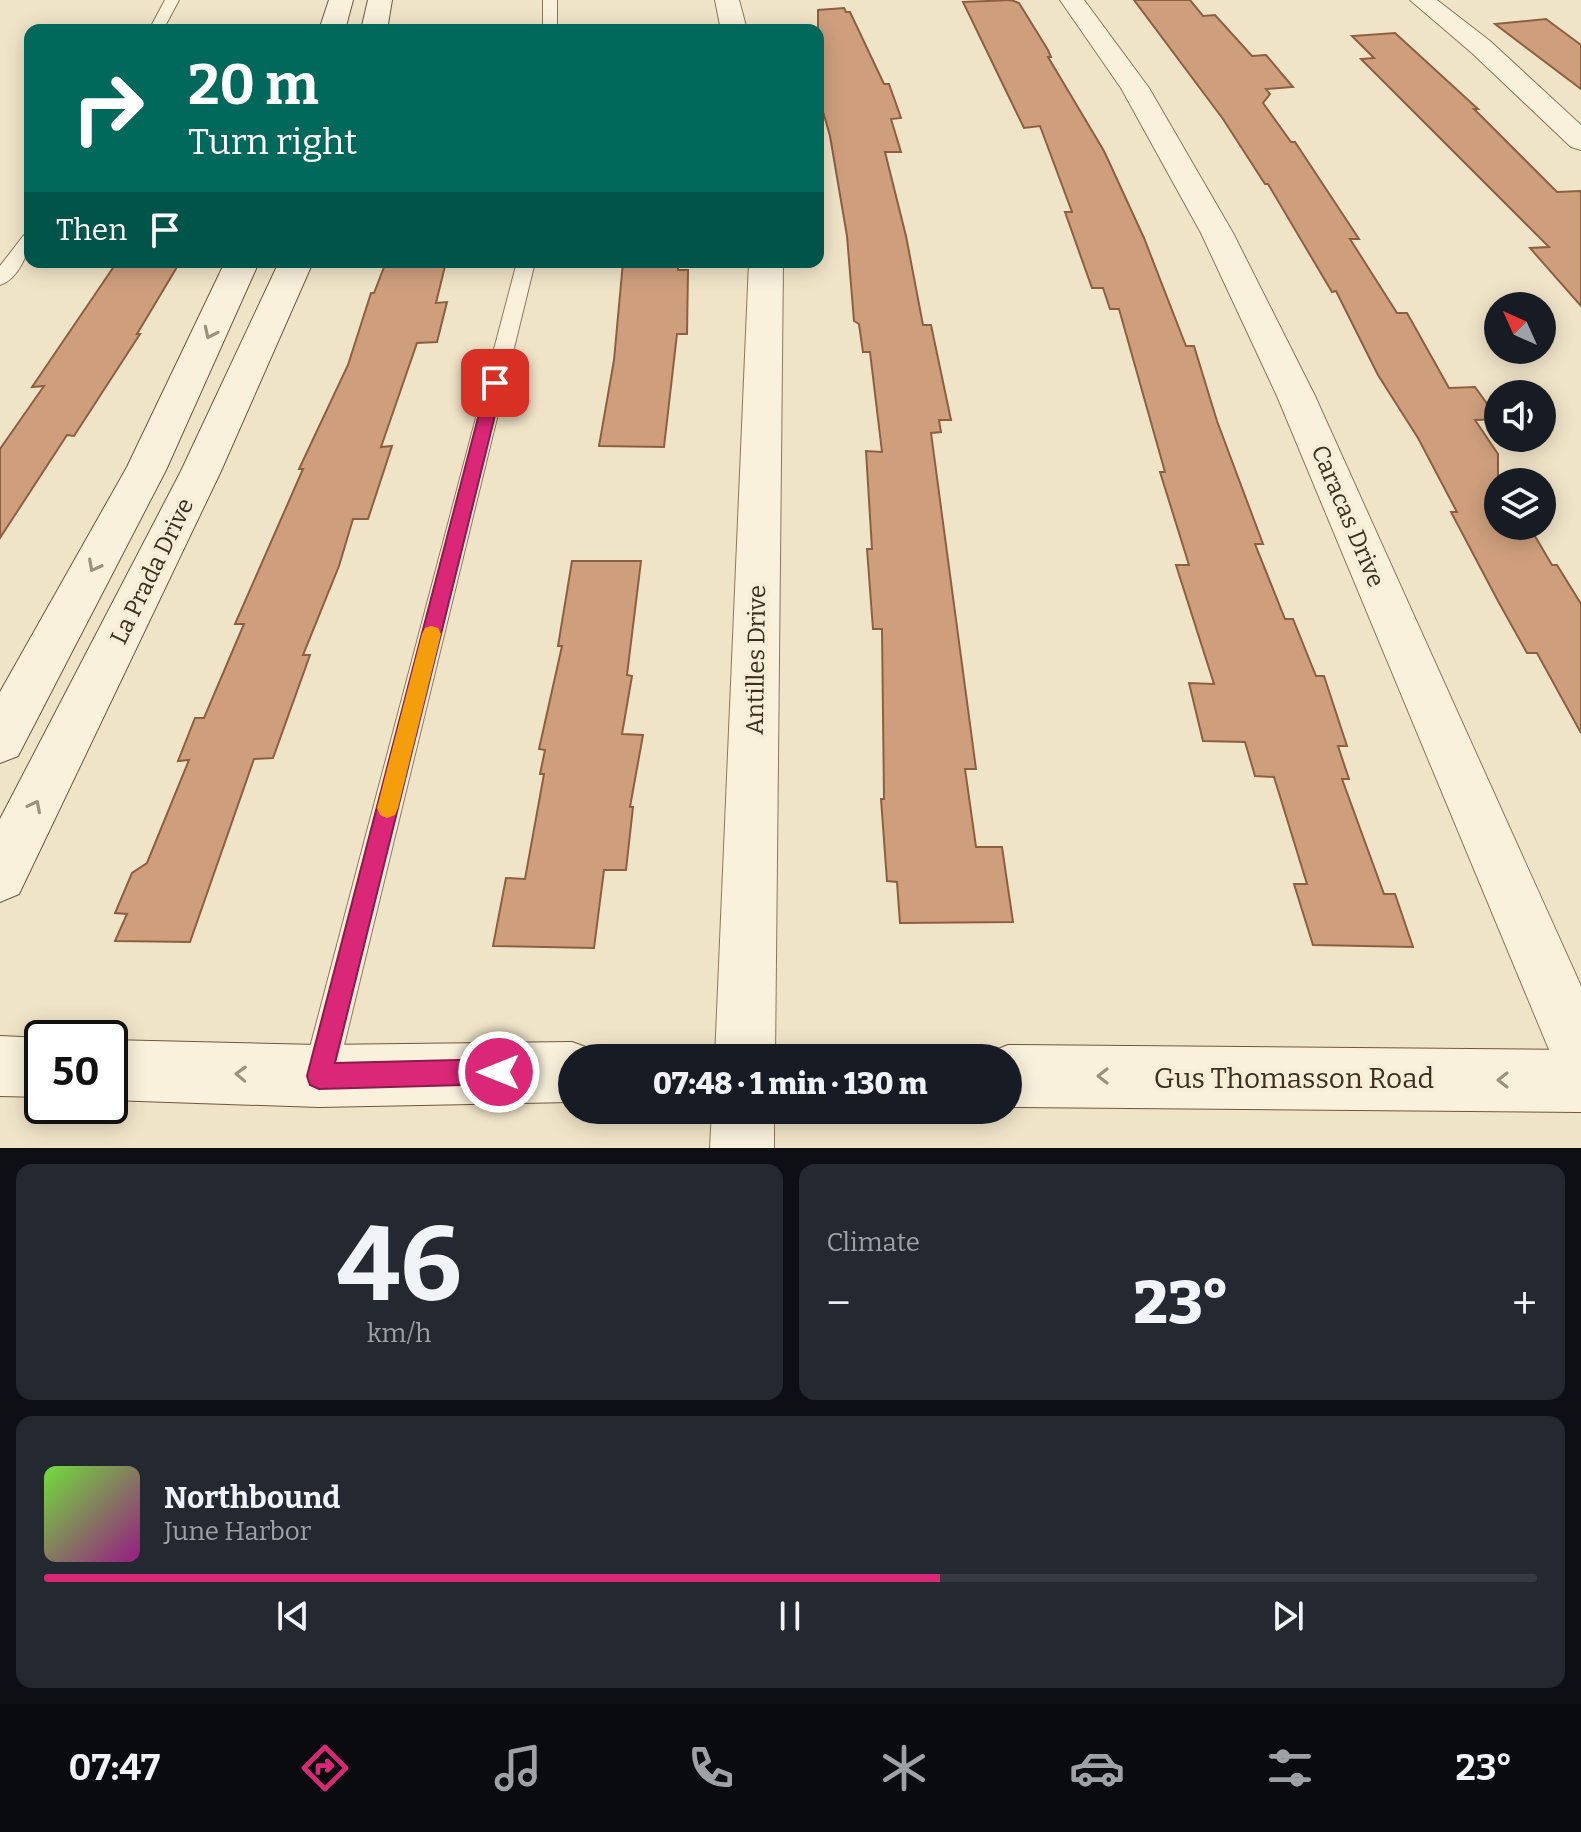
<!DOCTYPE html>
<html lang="en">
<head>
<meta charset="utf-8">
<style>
  body { margin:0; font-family:Bitter,serif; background:#242831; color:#f1f3f6; height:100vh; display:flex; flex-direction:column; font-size:30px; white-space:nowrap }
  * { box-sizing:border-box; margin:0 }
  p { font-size:26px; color:#9ea1a6 }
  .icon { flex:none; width:44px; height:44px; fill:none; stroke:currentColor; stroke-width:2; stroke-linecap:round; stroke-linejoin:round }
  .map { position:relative; height:1148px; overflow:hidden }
  .details { display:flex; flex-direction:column; gap:16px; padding:16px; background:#0d0f14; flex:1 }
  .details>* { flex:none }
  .banner { position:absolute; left:24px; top:24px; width:800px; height:244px; border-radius:16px; box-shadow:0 4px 20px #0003; background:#00695c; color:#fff; overflow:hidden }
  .needle { width:52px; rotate:315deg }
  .buttons { position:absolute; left:1484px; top:292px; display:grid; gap:16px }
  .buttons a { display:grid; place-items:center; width:72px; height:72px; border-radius:50%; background:#171b24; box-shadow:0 4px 20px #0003; font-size:40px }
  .speed { position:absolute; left:24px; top:1020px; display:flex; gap:16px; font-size:40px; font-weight:700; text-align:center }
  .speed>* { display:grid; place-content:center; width:104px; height:104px; border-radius:50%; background:#171b24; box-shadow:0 4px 20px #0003; line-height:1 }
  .speed .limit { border:4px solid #111; border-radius:12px; background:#fff; color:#111 }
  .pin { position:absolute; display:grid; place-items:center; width:68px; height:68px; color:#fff; margin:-34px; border-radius:16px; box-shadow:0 4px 12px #0006 }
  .me { position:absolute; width:88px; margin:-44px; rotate:270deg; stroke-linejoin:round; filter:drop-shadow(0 0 6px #0008) }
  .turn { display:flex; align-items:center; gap:28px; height:168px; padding:0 32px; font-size:36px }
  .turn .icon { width:104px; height:104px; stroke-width:2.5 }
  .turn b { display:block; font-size:56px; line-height:68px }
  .then { display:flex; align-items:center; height:76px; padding:0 32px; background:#0003; gap:16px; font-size:30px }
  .big { font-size:60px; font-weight:800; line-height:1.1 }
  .details .tile { flex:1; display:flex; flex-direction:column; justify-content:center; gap:12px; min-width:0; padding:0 28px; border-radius:16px; background:#242831 }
  .details .dial { align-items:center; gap:0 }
  .dial b { font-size:104px; line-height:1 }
  .song { display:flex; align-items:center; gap:24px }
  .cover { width:96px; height:96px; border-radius:12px; background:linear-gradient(135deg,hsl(100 70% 55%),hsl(310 70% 35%)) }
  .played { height:8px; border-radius:4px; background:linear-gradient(90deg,#db2777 60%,#363941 60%) }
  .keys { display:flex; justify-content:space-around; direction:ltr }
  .heat { display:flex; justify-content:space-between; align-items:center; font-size:44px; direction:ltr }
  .details .tiles { flex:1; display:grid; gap:16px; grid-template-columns:1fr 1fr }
  .tile:last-child { grid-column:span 2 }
  .trip { position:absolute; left:558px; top:1044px; width:464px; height:80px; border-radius:40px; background:#171b24; box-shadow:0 4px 20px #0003; font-weight:800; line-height:80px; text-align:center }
  .tabs { display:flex; height:128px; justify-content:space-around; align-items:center; background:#090b0e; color:#9ea1a6 }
  .tabs .icon { width:56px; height:56px }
  .tabs .current { color:#db2777 }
  .tabs b { font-size:36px; color:#f1f3f6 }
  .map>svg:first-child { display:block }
  .building { fill:#cf9f7d; stroke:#8d5f41; stroke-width:2 }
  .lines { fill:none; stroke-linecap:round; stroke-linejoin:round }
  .lane-casing { stroke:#8d765c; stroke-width:2 }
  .street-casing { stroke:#8d765c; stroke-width:2 }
  .secondary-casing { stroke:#6f573f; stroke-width:2 }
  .lane { fill:#faf1dc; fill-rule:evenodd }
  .street { fill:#faf1dc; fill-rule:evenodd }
  .secondary { fill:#faf1dc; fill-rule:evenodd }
  .oneway { stroke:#9c907e }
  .route { fill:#db2777; stroke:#8e194d; stroke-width:2 }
  .slow { fill:#f59e0b }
  .labels { text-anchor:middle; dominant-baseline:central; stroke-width:8; stroke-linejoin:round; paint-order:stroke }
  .street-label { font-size:24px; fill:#3d2e20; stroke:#f7eed8 }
  .near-street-label { font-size:28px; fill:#3d2e20; stroke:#f7eed8 }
</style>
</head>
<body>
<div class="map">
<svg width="1581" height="1148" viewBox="0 0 1581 1148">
  <rect width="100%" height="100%" fill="#f0e4c8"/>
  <g class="building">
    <polygon points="1011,0 1019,3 1048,50 1051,57 1048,57 1104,151 1144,238 1186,346 1194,346 1217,421 1263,544 1255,544 1285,619 1293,619 1316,676 1324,676 1347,746 1338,746 1349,779 1342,779 1384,894 1395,894 1413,947 1313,945 1294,884 1307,884 1274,777 1255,776 1245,742 1203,741 1189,683 1214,684 1176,565 1189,565 1160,472 1165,472 1119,309 1110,309 1103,288 1092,288 1065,212 1072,212 1040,126 1024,128 963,2"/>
    <polygon points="1134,0 1190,0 1203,16 1215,15 1252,56 1266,55 1293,87 1266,89 1270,94 1263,103 1291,142 1295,142 1359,239 1350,239 1397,313 1407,313 1449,388 1475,387 1498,419 1475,420 1498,454 1498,526 1529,526 1552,565 1557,565 1581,604 1581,733 1537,653 1527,653 1498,601 1451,512 1457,512 1418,438 1378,375 1336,291 1332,292 1268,184 1265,184 1223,119"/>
    <polygon points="844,8 846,12 850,12 884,84 889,84 901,118 891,119 901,152 885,152 906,236 923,325 931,325 951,420 939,420 941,432 931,433 976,769 965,769 976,847 1002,847 1013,922 900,923 897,882 887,881 881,799 884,799 882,629 873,629 867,549 872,549 866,451 882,452 870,352 863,352 859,324 854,321 847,236 830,136 818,94 818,10"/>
    <polygon points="1546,19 1581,45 1581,89 1495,24"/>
    <polygon points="1395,33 1478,109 1474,109 1557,192 1581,191 1581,306 1530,248 1549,247 1361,59 1374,58 1352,36"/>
    <polygon points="117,262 180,262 137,334 140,334 74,436 67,435 0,538 0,449 44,386 32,387"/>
    <polygon points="386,262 446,262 436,303 447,302 437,342 417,343 381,447 392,446 368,519 353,519 339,566 303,655 310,655 273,758 254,759 190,942 115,941 127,914 115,913 132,873 147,863 189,760 178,761 195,718 204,718 244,624 235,624 303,469 299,469 348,365 371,293 374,293"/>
    <polygon points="623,262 678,262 678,270 688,270 687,334 677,334 664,447 599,446 614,360"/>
    <polygon points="572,561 641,561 627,675 632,676 622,734 643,735 630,807 633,807 626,870 604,870 594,948 493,946 506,878 525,879 544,774 540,774 545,750 539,749 562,646 558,646"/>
  </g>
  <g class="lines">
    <g class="lane-casing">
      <g id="lane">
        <polygon points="165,0 179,0 163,30 149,30"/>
        <rect x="543" y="0" width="14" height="30"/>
        <path d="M30 234C30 251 19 279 0 285V266L24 235Z"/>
        <polygon points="517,262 535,262 337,1074 332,1086 320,1091 308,1086 303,1074"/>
      </g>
    </g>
    <g class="street-casing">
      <g id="street">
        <polygon points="715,0 739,0 747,30 721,30"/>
        <polygon points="1060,0 1084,0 1149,88 1233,233 1315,396 1581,986 1581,1085 1560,1076 1277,396 1201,233 1121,88"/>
        <polygon points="1410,0 1437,0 1490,41 1581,125 1581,150 1571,147 1472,53"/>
        <polygon points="749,262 783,262 775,1058 715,1058"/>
        <polygon points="712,1110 774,1110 774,1148 710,1148"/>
      </g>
    </g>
    <g class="secondary-casing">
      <g id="secondary">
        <polygon points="329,0 353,0 345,30 319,30"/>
        <polygon points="368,0 392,0 387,30 361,30"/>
        <polygon points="225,262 259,262 166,470 18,756 0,763 0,692 127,467"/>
        <polygon points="279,262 313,262 221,471 19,894 0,902 0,819 181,471"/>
        <polygon points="0,1036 45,1038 42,1038 42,1097 0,1096"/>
        <polygon points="110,1040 319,1045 572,1042 594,1050 597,1058 572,1058 572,1102 319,1107 110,1100"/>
        <polygon points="1008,1045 1581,1050 1581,1112 1008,1107 1008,1058 985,1058 986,1054"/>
      </g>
    </g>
    <use href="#lane" class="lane"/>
    <use href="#street" class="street"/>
    <use href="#secondary" class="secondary"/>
  </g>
  <defs><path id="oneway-chevron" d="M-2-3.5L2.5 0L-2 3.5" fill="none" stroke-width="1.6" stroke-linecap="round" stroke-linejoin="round" transform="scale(2)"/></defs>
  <g class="oneway">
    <use href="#oneway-chevron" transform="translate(210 333) rotate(115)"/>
    <use href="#oneway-chevron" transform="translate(94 566) rotate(118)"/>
    <use href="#oneway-chevron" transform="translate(35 806) rotate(-63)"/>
    <use href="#oneway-chevron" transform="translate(241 1074) rotate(-178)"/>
    <use href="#oneway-chevron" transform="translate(1103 1076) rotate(-180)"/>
    <use href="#oneway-chevron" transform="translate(1503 1080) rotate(-180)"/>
  </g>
  <polygon class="route" points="495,377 503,383 335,1063 499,1059 508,1063 512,1072 508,1081 499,1084 319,1089 310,1085 307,1076 487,383"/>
  <polygon class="slow" points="431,626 438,628 441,634 398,808 395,815 387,818 380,815 377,808 422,634 425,628"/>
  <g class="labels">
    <g class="street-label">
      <text transform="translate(1348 516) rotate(67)">Caracas Drive</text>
      <text transform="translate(152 571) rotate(-64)">La Prada Drive</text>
      <text transform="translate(756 660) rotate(-89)">Antilles Drive</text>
    </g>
    <g class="near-street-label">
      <text x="1294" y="1078">Gus Thomasson Road</text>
    </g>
  </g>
</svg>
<div class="buttons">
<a><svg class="needle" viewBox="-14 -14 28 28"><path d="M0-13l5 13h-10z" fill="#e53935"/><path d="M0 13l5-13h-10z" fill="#9ea1a6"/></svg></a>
<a><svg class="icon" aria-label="sound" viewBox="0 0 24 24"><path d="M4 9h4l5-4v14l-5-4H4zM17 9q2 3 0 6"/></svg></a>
<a><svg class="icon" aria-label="layers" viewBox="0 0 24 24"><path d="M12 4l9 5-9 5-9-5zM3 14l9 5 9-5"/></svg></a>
</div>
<div class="speed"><div class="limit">50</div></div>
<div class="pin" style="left:495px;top:383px;background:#d93025"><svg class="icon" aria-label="arrive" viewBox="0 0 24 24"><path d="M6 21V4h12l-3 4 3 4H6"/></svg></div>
<svg class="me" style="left:499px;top:1072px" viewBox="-20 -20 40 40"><circle r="17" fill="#db2777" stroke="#fff" stroke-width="3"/><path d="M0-11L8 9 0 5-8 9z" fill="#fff"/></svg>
<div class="trip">07:48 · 1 min · 130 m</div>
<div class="banner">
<div class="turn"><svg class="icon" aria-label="right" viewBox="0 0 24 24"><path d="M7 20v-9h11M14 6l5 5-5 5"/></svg><div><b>20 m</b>Turn right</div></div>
<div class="then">Then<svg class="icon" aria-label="arrive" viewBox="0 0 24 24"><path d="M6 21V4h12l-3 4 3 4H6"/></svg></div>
</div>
</div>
<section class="details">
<div class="tiles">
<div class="tile dial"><b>46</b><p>km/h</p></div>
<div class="tile"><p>Climate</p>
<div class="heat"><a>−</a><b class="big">23°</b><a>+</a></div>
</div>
<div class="tile">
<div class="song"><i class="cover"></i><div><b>Northbound</b><p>June Harbor</p></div></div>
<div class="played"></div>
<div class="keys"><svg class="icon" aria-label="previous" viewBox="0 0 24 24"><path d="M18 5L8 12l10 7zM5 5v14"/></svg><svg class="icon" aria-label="pause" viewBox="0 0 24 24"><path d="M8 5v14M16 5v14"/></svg><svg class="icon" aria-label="next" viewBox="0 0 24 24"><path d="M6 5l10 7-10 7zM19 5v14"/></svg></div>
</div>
</div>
</section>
<nav class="tabs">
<b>07:47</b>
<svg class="icon current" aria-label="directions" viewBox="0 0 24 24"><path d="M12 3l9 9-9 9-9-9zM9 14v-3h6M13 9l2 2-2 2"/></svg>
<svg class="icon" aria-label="music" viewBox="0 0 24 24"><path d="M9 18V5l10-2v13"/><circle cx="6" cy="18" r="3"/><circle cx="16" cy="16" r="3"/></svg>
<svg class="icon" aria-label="phone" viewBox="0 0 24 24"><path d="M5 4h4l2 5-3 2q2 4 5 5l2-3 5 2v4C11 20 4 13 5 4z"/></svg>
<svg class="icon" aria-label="climate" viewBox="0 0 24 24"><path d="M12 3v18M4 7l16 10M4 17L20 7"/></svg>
<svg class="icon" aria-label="car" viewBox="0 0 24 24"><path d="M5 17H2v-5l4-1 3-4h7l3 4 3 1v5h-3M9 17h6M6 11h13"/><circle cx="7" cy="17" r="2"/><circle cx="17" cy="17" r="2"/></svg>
<svg class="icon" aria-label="filters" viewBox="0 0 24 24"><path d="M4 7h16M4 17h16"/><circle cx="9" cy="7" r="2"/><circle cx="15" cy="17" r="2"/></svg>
<b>23°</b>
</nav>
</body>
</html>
